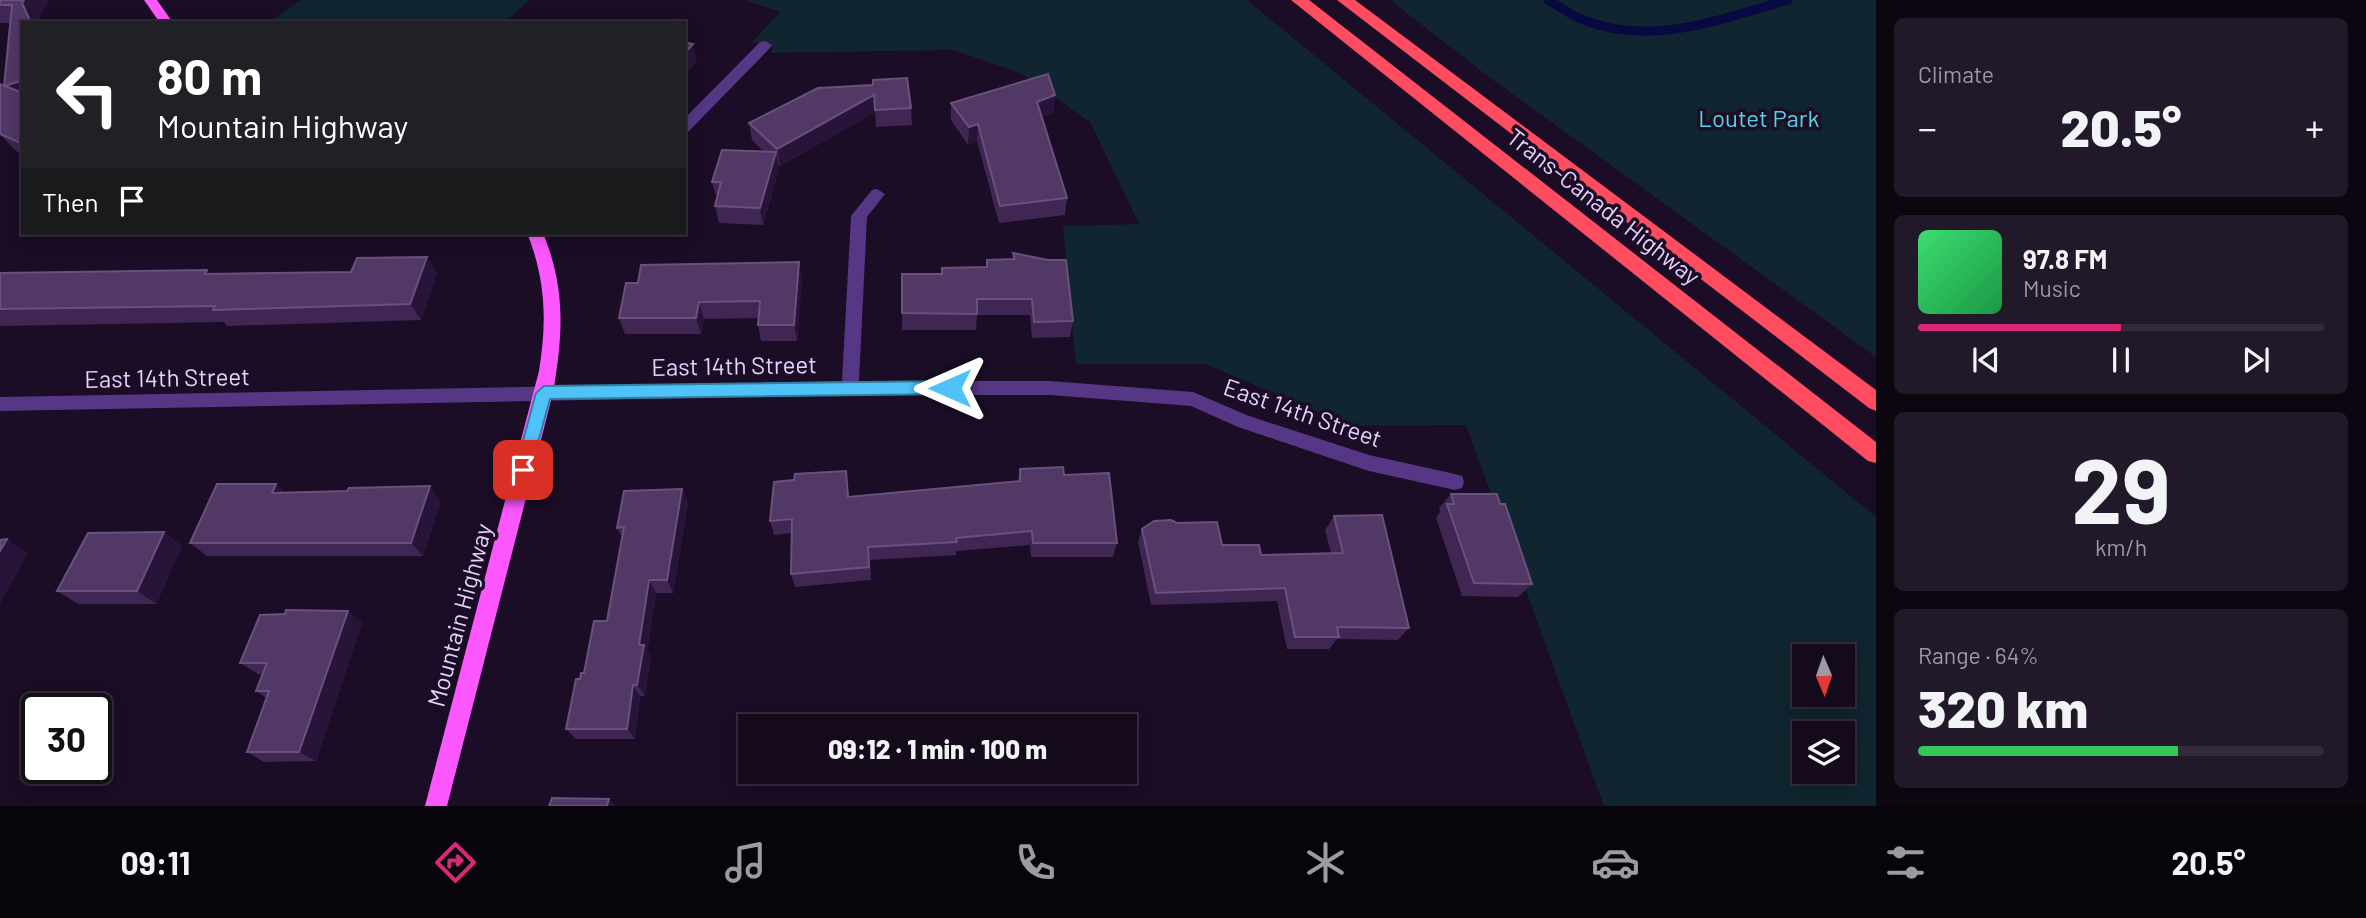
<!DOCTYPE html>
<html lang="en">
<head>
<meta charset="utf-8">
<style>
  body { margin:0; font-family:Barlow,sans-serif; background:#211829; color:#f1f3f6; height:100vh; display:flex; flex-direction:column; font-size:26px; white-space:nowrap }
  * { box-sizing:border-box; margin:0 }
  p { font-size:23px; color:#9d9aa3 }
  .icon { flex:none; width:38px; height:38px; fill:none; stroke:currentColor; stroke-width:2; stroke-linecap:round; stroke-linejoin:round }
  .map { position:relative; flex:1; overflow:hidden }
  .details { display:flex; flex-direction:column; gap:18px; padding:18px; background:#0b060f; width:490px }
  .details>* { flex:none }
  .hud { position:absolute; left:21px; top:21px; width:665px; height:214px; border-radius:0px; box-shadow:0 4px 18px #0003,0 0 0 2px #332b3b; background:#202124; color:#fff; overflow:hidden }
  .needle { width:46px; rotate:178deg }
  .tools { position:absolute; left:1792px; top:644px; display:grid; gap:14px }
  .tools a { display:grid; place-items:center; width:63px; height:63px; border-radius:0px; background:#140a1c; box-shadow:0 4px 18px #0003,0 0 0 2px #332b3b; font-size:35px }
  .speed { position:absolute; left:21px; top:693px; display:flex; gap:14px; font-size:35px; font-weight:700; text-align:center }
  .speed>* { display:grid; place-content:center; width:91px; height:91px; border-radius:50%; background:#140a1c; box-shadow:0 4px 18px #0003,0 0 0 2px #332b3b; line-height:1 }
  .speed .limit { border:4px solid #111; border-radius:10px; background:#fff; color:#111 }
  .pin { position:absolute; display:grid; place-items:center; width:60px; height:60px; color:#fff; margin:-30px; border-radius:14px; box-shadow:0 4px 10px #0006 }
  .me { position:absolute; width:77px; margin:-38px; rotate:270deg; stroke-linejoin:round; filter:drop-shadow(0 0 5px #0008) }
  .turn { display:flex; align-items:center; gap:24px; height:147px; padding:0 21px; font-size:32px }
  .turn .icon { width:91px; height:91px; stroke-width:2.5 }
  .turn b { display:block; font-size:49px; line-height:60px }
  .then { display:flex; align-items:center; height:66px; padding:0 21px; background:#0003; gap:14px; font-size:26px }
  .big { font-size:52px; font-weight:800; line-height:1.1 }
  .details .card { flex:1; display:flex; flex-direction:column; justify-content:center; gap:10px; min-width:0; padding:0 24px; border-radius:10px; background:#211829 }
  .details .dial { align-items:center; gap:0 }
  .dial b { font-size:91px; line-height:1 }
  .song { display:flex; align-items:center; gap:21px }
  .cover { width:84px; height:84px; border-radius:10px; background:linear-gradient(135deg,hsl(140 70% 55%),hsl(140 70% 35%)) }
  .played { height:7px; border-radius:4px; background:linear-gradient(90deg,#db2777 50%,#332b3b 50%) }
  .keys { display:flex; justify-content:space-around; direction:ltr }
  .heat { display:flex; justify-content:space-between; align-items:center; font-size:38px; direction:ltr }
  .charge { height:10px; border-radius:5px; background:linear-gradient(90deg,#34c759 64%,#332b3b 0) }
  .trip { position:absolute; left:738px; top:714px; width:399px; height:70px; border-radius:0px; background:#140a1c; box-shadow:0 4px 18px #0003,0 0 0 2px #332b3b; font-weight:800; line-height:70px; text-align:center }
  .tabs { display:flex; height:112px; justify-content:space-around; align-items:center; background:#08040b; color:#9d9aa3 }
  .tabs .icon { width:49px; height:49px }
  .tabs .on { color:#db2777 }
  .tabs b { font-size:32px; color:#f1f3f6 }
  main { display:flex; flex:1; min-height:0 }
  .map>svg:first-child { display:block }
  .green { fill:#10252f; fill-rule:evenodd }
  .lines { fill:none; stroke-linecap:round; stroke-linejoin:round }
  .stream { stroke:#080843; stroke-width:9 }
  .minor { fill:#563785; fill-rule:evenodd }
  .major { fill:#fd58ff; fill-rule:evenodd }
  .highway { fill:#ff4c61; fill-rule:evenodd }
  .wall { fill:#402653 }
  .shaded-wall { fill:#291439 }
  .building { fill:#523865; stroke:#69507e; stroke-width:2 }
  .route { fill:#4fc3f7; stroke:#337fa1; stroke-width:2 }
  .labels { text-anchor:middle; dominant-baseline:central; stroke-width:7; stroke-linejoin:round; paint-order:stroke }
  .park-label { font-size:24px; fill:#58d4e4; stroke:#1a0d25 }
  .street-label { font-size:24px; fill:#e7d1ff; stroke:#1a0d25 }
</style>
</head>
<body>
<main>
<div class="map">
<svg width="1876" height="806" viewBox="0 0 1876 806">
  <rect width="100%" height="100%" fill="#1a0d25"/>
  <g class="green">
    <polygon points="301,0 530,0 503,23 268,23"/>
    <path d="M745 0H1247L1876 517V806H1604L1466 425 1351 426 1205 364H1076L1063 226 1139 224 1090 122 1020 73 953 50 770 53 774 47 752 42 780 12ZM1804 656H1843V695H1804ZM1804 733H1843V772H1804Z"/>
    <polygon points="1390,0 1876,0 1876,357 1489,77"/>
  </g>
  <g class="lines">
    <path class="stream" d="M1548 0C1559 6 1569 14 1581 19 1652 48 1719 19 1788 0"/>
    <g class="minor">
      <polygon points="765,41 772,45 770,48 689,131 684,133 684,119 760,42"/>
      <polygon points="877,189 885,194 867,217 859,381 1050,381 1193,392 1249,416 1369,455 1455,474 1462,476 1464,482 1462,488 1455,490 1369,471 1238,427 1191,406 1050,395 850,395 0,411 0,397 842,381 851,216 872,190"/>
    </g>
    <g class="major">
      <polygon points="144,0 157,0 173,23 160,23"/>
      <path d="M527 233H543C566 290 563 333 553 393L447 806H425L539 371C547 322 546 280 527 233Z"/>
    </g>
    <g class="highway">
      <polygon points="1291,0 1309,0 1876,442 1876,463 1868,461"/>
      <polygon points="1337,0 1355,0 1876,390 1876,411 1869,408"/>
    </g>
  </g>
  <g class="wall">
    <polygon points="0,0 49,0 37,21 23,23 23,154 16,151 0,134 10,23 0,23"/>
    <polygon points="818,88 911,108 912,125 876,127 875,112 780,166 778,164 779,169 763,225 719,223 715,206 717,199 712,182 764,152 752,140 749,123"/>
    <polygon points="1055,95 1053,113 1041,117 1067,198 1065,215 999,223 977,141 968,145 951,120 951,103"/>
    <polygon points="1013,253 1073,321 1070,337 1032,338 1030,315 977,315 976,330 902,330 902,313 942,274 986,267 987,260 1012,259"/>
    <polygon points="427,257 437,273 421,320 227,326 224,322 0,326 0,273 211,274 351,272"/>
    <polygon points="802,279 797,341 761,341 758,325 759,318 704,319 701,334 625,334 619,318"/>
    <polygon points="1020,469 1064,475 1117,543 1113,557 1031,557 1030,545 956,551 956,555 870,560 871,580 795,587 791,574 792,533 774,535 770,521 794,480 846,471 849,497 1018,481"/>
    <polygon points="276,484 285,493 441,501 423,556 207,556 190,543"/>
    <polygon points="682,489 688,503 673,593 656,593 647,651 651,656 645,696 640,696 635,739 576,739 566,729 580,679 584,673 607,621 622,537 617,528"/>
    <polygon points="1451,494 1500,504 1532,584 1518,597 1462,596 1436,518 1440,512 1439,508"/>
    <polygon points="1334,516 1409,628 1398,640 1337,639 1329,649 1287,649 1277,601 1151,605 1138,542 1142,529 1177,523 1222,545 1261,555 1331,553 1325,530"/>
    <polygon points="164,532 182,546 156,604 78,604 57,591"/>
    <polygon points="348,611 362,623 316,761 264,762 247,752 266,698 256,691 262,674 258,674 240,663 285,614"/>
  </g>
  <g class="shaded-wall">
    <polygon points="24,0 49,0 37,21 38,23 31,23 22,3"/>
    <polygon points="693,44 697,62 684,76 684,54"/>
    <polygon points="23,80 23,102 5,86"/>
    <polygon points="874,95 875,112 780,166 777,149"/>
    <polygon points="1055,95 1053,113 1035,119 1037,102"/>
    <polygon points="978,124 977,141 968,145 969,127"/>
    <polygon points="776,152 779,169 763,225 760,208"/>
    <polygon points="427,257 437,273 421,320 410,304"/>
    <polygon points="799,262 802,279 797,341 794,325"/>
    <polygon points="699,302 704,319 701,334 696,318"/>
    <polygon points="276,484 290,498 272,493"/>
    <polygon points="430,486 441,501 423,556 411,543"/>
    <polygon points="682,489 688,503 673,593 667,580"/>
    <polygon points="164,532 182,546 156,604 137,591"/>
    <polygon points="7,539 28,553 0,604 0,548"/>
    <polygon points="649,580 656,593 647,651 651,656 645,696 637,685 639,645"/>
    <polygon points="348,611 362,623 316,761 299,752"/>
    <polygon points="633,685 640,696 635,739 627,729"/>
    <polygon points="609,799 616,806 607,806"/>
  </g>
  <g class="building">
    <polygon points="0,0 24,0 22,3 31,23 23,23 23,80 5,86 23,93 23,144 0,134 0,84 4,86 12,5 0,5"/>
    <polygon points="684,42 693,44 684,54"/>
    <polygon points="1048,74 1055,95 1037,102 1067,198 1000,206 978,124 969,127 951,103"/>
    <polygon points="907,78 911,108 875,110 874,95 777,149 749,123 818,88 873,85 873,80"/>
    <polygon points="722,150 776,152 760,208 715,206 721,182 712,182"/>
    <polygon points="1013,253 1048,260 1066,260 1073,321 1034,322 1032,299 977,299 977,314 902,313 902,274 942,274 942,268 987,267 987,260 1015,259"/>
    <polygon points="427,257 410,304 213,310 215,306 0,309 0,273 207,270 205,274 351,272 357,258"/>
    <polygon points="799,262 794,325 758,325 760,301 699,302 696,318 619,318 626,283 638,283 641,265"/>
    <polygon points="1063,467 1064,475 1109,473 1117,543 1033,543 1032,531 956,538 957,542 868,547 869,567 791,574 792,519 770,521 774,482 794,480 795,474 846,471 848,497 1020,481 1020,469"/>
    <polygon points="217,484 276,484 272,493 347,491 349,488 430,486 411,543 190,543"/>
    <polygon points="682,489 667,580 649,580 639,645 644,645 637,685 633,685 627,729 566,729 576,679 580,679 581,673 584,673 594,621 607,621 624,527 617,528 624,491"/>
    <polygon points="1451,494 1497,494 1500,504 1505,504 1532,584 1474,583 1447,504 1454,504"/>
    <polygon points="1382,515 1409,628 1337,627 1339,637 1295,637 1285,588 1156,593 1142,529 1154,521 1171,520 1177,523 1217,522 1222,545 1259,545 1261,555 1343,553 1334,516"/>
    <polygon points="164,532 137,591 57,591 88,533"/>
    <polygon points="7,539 0,551 0,540"/>
    <polygon points="286,610 348,611 299,752 247,752 269,691 256,691 267,663 240,663 260,615 285,614"/>
    <polygon points="552,798 609,799 607,806 549,806"/>
  </g>
  <polygon class="route" points="950,381 958,388 950,394 550,399 529,475 518,475 515,470 536,393 544,386"/>
  <g class="labels">
    <g class="park-label">
      <text x="1759" y="117">Loutet Park</text>
    </g>
    <g class="street-label">
      <text transform="translate(1604 206) rotate(38)">Trans-Canada Highway</text>
      <text transform="translate(734 365) rotate(-1)">East 14th Street</text>
      <text transform="translate(167 377) rotate(-1)">East 14th Street</text>
      <text transform="translate(1303 412) rotate(19)">East 14th Street</text>
      <text transform="translate(459 615) rotate(-75)">Mountain Highway</text>
    </g>
  </g>
</svg>
<div class="tools">
<a><svg class="needle" viewBox="-14 -14 28 28"><path d="M0-13l5 13h-10z" fill="#e53935"/><path d="M0 13l5-13h-10z" fill="#9d9aa3"/></svg></a>
<a><svg class="icon" aria-label="layers" viewBox="0 0 24 24"><path d="M12 4l9 5-9 5-9-5zM3 14l9 5 9-5"/></svg></a>
</div>
<div class="speed"><div class="limit">30</div></div>
<div class="pin" style="left:523px;top:470px;background:#d93025"><svg class="icon" aria-label="arrive" viewBox="0 0 24 24"><path d="M6 21V4h12l-3 4 3 4H6"/></svg></div>
<svg class="me" style="left:950px;top:388px" viewBox="-20 -20 40 40"><path d="M0-17L14 15 0 8-14 15z" fill="#4fc3f7" stroke="#fff" stroke-width="4"/></svg>
<div class="trip">09:12 · 1 min · 100 m</div>
<div class="hud">
<div class="turn"><svg class="icon" aria-label="left" viewBox="0 0 24 24"><path d="M17 20v-9H6M10 6l-5 5 5 5"/></svg><div><b>80 m</b>Mountain Highway</div></div>
<div class="then">Then<svg class="icon" aria-label="arrive" viewBox="0 0 24 24"><path d="M6 21V4h12l-3 4 3 4H6"/></svg></div>
</div>
</div>
<section class="details">
<div class="card"><p>Climate</p>
<div class="heat"><a>−</a><b class="big">20.5°</b><a>+</a></div>
</div>
<div class="card">
<div class="song"><i class="cover"></i><div><b>97.8 FM</b><p>Music</p></div></div>
<div class="played"></div>
<div class="keys"><svg class="icon" aria-label="previous" viewBox="0 0 24 24"><path d="M18 5L8 12l10 7zM5 5v14"/></svg><svg class="icon" aria-label="pause" viewBox="0 0 24 24"><path d="M8 5v14M16 5v14"/></svg><svg class="icon" aria-label="next" viewBox="0 0 24 24"><path d="M6 5l10 7-10 7zM19 5v14"/></svg></div>
</div>
<div class="card dial"><b>29</b><p>km/h</p></div>
<div class="card"><p>Range · 64%</p><b class="big">320 km</b><div class="charge"></div></div>
</section>
</main>
<nav class="tabs">
<b>09:11</b>
<svg class="icon on" aria-label="directions" viewBox="0 0 24 24"><path d="M12 3l9 9-9 9-9-9zM9 14v-3h6M13 9l2 2-2 2"/></svg>
<svg class="icon" aria-label="music" viewBox="0 0 24 24"><path d="M9 18V5l10-2v13"/><circle cx="6" cy="18" r="3"/><circle cx="16" cy="16" r="3"/></svg>
<svg class="icon" aria-label="phone" viewBox="0 0 24 24"><path d="M5 4h4l2 5-3 2q2 4 5 5l2-3 5 2v4C11 20 4 13 5 4z"/></svg>
<svg class="icon" aria-label="climate" viewBox="0 0 24 24"><path d="M12 3v18M4 7l16 10M4 17L20 7"/></svg>
<svg class="icon" aria-label="car" viewBox="0 0 24 24"><path d="M5 17H2v-5l4-1 3-4h7l3 4 3 1v5h-3M9 17h6M6 11h13"/><circle cx="7" cy="17" r="2"/><circle cx="17" cy="17" r="2"/></svg>
<svg class="icon" aria-label="filters" viewBox="0 0 24 24"><path d="M4 7h16M4 17h16"/><circle cx="9" cy="7" r="2"/><circle cx="15" cy="17" r="2"/></svg>
<b>20.5°</b>
</nav>
</body>
</html>
